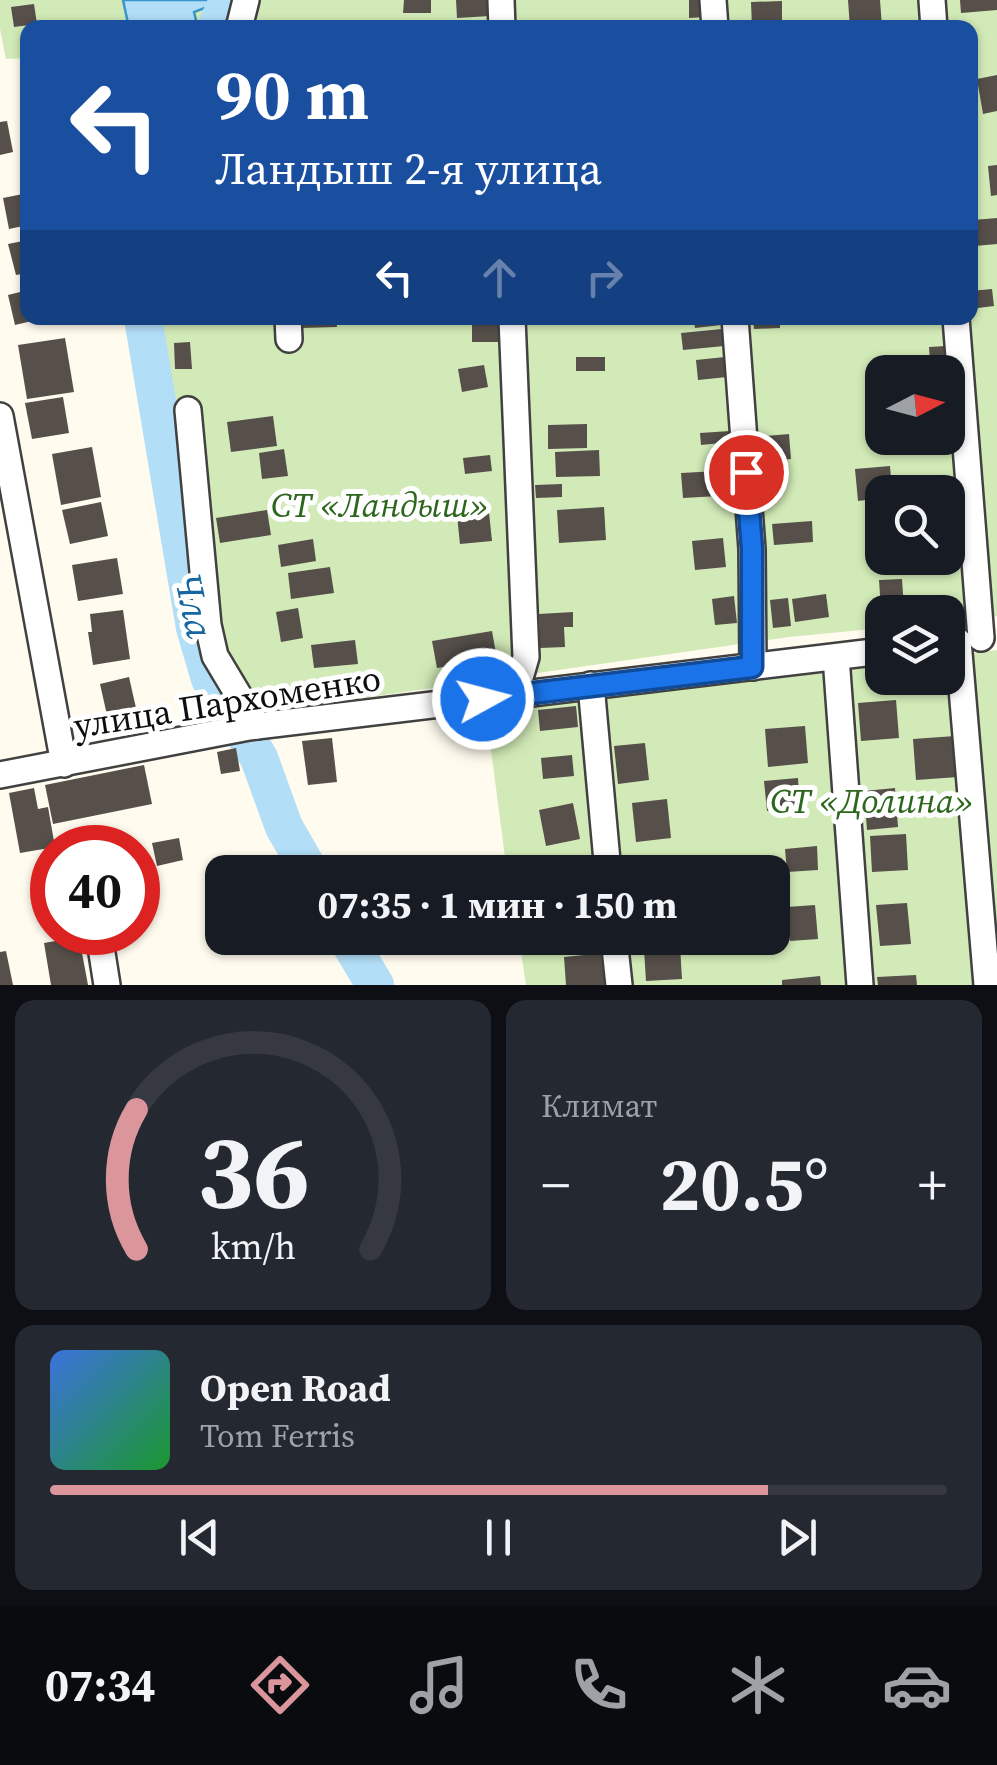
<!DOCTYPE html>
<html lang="ru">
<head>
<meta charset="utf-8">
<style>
  body { margin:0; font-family:"Source Serif 4",serif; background:#242831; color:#f1f3f6; height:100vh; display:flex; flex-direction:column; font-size:38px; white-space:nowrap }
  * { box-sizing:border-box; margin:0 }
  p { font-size:32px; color:#9ea1a6 }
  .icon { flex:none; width:55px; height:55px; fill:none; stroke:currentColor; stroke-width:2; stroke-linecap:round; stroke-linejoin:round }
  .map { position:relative; height:985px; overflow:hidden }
  .drawer { display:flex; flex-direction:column; gap:15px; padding:15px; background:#0d0f14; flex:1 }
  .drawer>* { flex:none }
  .guide { position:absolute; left:20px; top:20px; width:958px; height:305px; border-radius:20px; box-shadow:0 2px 8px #0004; background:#1a4fa0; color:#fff; overflow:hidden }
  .needle { width:65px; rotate:84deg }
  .fabs { position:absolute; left:865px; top:355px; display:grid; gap:20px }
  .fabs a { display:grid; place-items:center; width:100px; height:100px; border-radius:20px; background:#171b24; box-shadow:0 2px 8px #0004; font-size:50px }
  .speed { position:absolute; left:30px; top:825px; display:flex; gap:20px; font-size:50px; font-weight:700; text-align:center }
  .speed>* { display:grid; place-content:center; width:130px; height:130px; border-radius:50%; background:#171b24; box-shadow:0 2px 8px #0004; line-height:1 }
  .speed .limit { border:15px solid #d22; background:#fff; color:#111 }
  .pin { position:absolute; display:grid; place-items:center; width:85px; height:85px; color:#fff; margin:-42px; border:5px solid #fff; border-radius:50%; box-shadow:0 2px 10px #0007 }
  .me { position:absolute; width:110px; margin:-55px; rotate:83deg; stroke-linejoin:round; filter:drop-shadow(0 0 8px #0008) }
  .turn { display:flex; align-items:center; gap:35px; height:210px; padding:0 30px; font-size:45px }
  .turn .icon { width:130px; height:130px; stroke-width:2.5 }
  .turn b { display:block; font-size:70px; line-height:85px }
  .lanes { display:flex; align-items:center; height:95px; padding:0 30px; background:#0003; justify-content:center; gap:50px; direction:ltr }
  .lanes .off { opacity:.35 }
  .big { font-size:75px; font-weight:700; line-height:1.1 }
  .drawer .widget { flex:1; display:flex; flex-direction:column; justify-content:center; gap:15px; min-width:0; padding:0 35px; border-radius:20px; background:#242831 }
  .drawer .dial { align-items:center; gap:0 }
  .dial svg { height:260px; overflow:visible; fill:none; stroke:#363941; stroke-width:7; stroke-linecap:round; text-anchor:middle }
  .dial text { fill:#f1f3f6; stroke:none }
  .song { display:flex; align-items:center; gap:30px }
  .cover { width:120px; height:120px; border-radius:15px; background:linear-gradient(135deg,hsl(220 70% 55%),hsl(130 70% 35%)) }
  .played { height:10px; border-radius:5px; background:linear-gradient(90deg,#db969c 80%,#363941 80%) }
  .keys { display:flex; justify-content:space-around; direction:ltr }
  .heat { display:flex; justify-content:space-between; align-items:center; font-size:55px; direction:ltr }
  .drawer .tiles { flex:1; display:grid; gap:15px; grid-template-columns:1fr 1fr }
  .widget:last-child { grid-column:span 2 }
  .trip { position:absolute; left:205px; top:855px; width:585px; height:100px; border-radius:20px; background:#171b24; box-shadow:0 2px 8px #0004; font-weight:700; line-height:100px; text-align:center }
  .dock { display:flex; height:160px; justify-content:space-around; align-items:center; background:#090b0e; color:#9ea1a6 }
  .dock .icon { width:70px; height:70px }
  .dock .on { color:#db969c }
  .dock b { font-size:45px; color:#f1f3f6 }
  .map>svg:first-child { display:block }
  .green { fill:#d2eab7; fill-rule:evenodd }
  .water { fill:#b2def7; stroke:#3895cf; stroke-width:2.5 }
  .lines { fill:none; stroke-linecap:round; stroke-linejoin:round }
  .river { stroke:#b2def7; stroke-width:38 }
  .building { fill:#564f4a }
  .minor-casing { stroke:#414141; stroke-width:30 }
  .minor { stroke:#fff; stroke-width:25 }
  .route-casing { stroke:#114b97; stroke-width:25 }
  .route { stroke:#1a73e8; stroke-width:18 }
  .labels { text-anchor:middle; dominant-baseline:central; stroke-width:10; stroke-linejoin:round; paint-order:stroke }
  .park-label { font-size:35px; font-style:italic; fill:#2d661d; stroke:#fff }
  .street-label { font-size:35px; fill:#0e0e0e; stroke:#fff }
  .water-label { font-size:38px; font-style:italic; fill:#1566a1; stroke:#fff }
</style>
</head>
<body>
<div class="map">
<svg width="997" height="985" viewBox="0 0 997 985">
  <rect width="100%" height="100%" fill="#fffbee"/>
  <g class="green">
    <path d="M0 0H997V616L948 621V612H882V628L789 637 223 718 183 467 138 318H970V28H28L27 58 6 59 0 29ZM882 372H948V438H882ZM882 492H948V558H882Z"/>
    <polygon points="997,650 997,985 526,985 519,938 772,938 772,872 507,872 486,712 882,666 882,678 948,678 948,657"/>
  </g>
  <polygon class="water" points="123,0 212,0 210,6 194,12 196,20 188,27 129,28"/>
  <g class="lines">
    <g class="river">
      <polyline points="216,28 228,0"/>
      <polyline points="143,318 195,628 210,679 259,758 284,827 310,872"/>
      <polyline points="347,938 375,985"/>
    </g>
  </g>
  <g class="building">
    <polygon points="404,0 431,0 431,13 403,13"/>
    <polygon points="456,0 489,0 490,16 457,18"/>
    <polygon points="689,0 704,0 705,17 689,18"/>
    <polygon points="848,0 880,0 882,27 850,28"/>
    <polygon points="960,0 997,0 997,10 961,13"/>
    <polygon points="782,1 782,28 752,28 751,2"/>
    <polygon points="34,4 37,24 14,27 11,7"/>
    <polygon points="997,75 997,111 983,114 977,79"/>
    <polygon points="7,121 13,152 0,155 0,122"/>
    <polygon points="997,165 997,195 991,196 988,166"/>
    <polygon points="28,193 28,225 9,229 3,198"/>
    <polygon points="997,218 997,244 975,246 973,220"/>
    <polygon points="28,240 28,273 16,275 8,244"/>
    <polygon points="992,289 994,306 970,309 970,291"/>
    <polygon points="28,290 28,318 40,319 15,325 8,295"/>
    <polygon points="301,318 336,318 337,327 301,328"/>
    <rect x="472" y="318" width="31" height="24"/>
    <polygon points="694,318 720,318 721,325 695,328"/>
    <polygon points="753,318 780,318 780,328 754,329"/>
    <polygon points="722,329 724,346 683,350 681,333"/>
    <polygon points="65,338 74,392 27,399 18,345"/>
    <polygon points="190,342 192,369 175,369 174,343"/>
    <polygon points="946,346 947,360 930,362 929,347"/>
    <rect x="576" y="357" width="29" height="14"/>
    <polygon points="725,357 727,377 698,380 696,360"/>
    <polygon points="484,365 488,387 462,392 458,369"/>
    <polygon points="63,397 69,433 32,439 25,403"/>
    <polygon points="273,416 277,446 231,452 227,422"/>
    <polygon points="587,424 587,448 548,449 548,425"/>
    <polygon points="730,431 731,442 701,445 700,433"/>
    <polygon points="789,434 791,459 768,461 766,436"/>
    <polygon points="92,447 101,497 61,505 52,454"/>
    <polygon points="284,449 288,476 262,479 259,453"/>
    <polygon points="599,450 600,476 556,477 555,452"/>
    <polygon points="490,455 492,471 465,474 463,458"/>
    <polygon points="890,466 892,492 882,492 882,498 858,501 855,469"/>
    <polygon points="718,471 719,496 683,498 681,473"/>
    <polygon points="562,484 562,497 536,498 535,485"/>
    <polygon points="101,502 108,536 70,544 62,510"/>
    <polygon points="488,503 492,541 460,544 456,506"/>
    <polygon points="604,507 606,540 559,543 557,510"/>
    <polygon points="267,510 271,535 220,543 216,518"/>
    <polygon points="812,521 813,542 774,545 772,524"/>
    <polygon points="723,538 726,567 695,570 692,541"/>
    <polygon points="313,539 316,561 281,567 278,545"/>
    <polygon points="117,558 123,594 78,601 72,565"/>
    <polygon points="330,567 334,593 291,599 288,573"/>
    <polygon points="902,579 904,609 881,610 879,580"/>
    <polygon points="826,594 829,617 795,622 792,599"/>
    <polygon points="734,596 737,623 715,625 712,599"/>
    <polygon points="788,598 791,626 773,628 770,600"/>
    <polygon points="298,608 303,638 281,642 276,612"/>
    <polygon points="123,610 130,659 93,665 88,632 92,632 90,614"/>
    <polygon points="573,612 573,627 564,627 565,647 540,648 539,614"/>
    <polygon points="492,631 497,659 437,668 432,641"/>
    <polygon points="355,640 358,664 314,668 311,645"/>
    <polygon points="129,677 136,708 107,715 100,684"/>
    <polygon points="896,700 899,738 861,741 858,703"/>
    <polygon points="576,706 578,727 540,731 538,710"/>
    <polygon points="805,726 808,763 768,767 765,729"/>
    <polygon points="955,736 958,777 916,780 913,739"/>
    <polygon points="332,738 337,782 308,785 302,741"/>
    <polygon points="645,743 649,780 618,784 614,746"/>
    <polygon points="236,748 240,771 221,774 217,752"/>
    <polygon points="572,755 574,776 543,779 541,758"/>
    <polygon points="144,765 152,804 53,824 45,785"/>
    <polygon points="798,778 800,809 767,811 764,781"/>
    <polygon points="34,788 38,809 48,807 55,847 20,853 9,793"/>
    <polygon points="895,788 898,827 867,830 864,791"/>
    <polygon points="667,799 671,838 636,842 632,803"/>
    <polygon points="573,803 580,839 546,846 539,810"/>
    <polygon points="906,834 908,870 872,872 870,836"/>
    <polygon points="179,838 183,860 157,866 152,843"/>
    <polygon points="817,846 818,870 787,872 785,849"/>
    <polygon points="582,857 584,872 553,872 552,861"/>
    <polygon points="676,860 677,872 641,872 640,863"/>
    <polygon points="907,903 911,944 880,946 876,905"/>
    <polygon points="815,905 818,939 790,941 787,907"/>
    <polygon points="79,937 88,985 51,985 44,943"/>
    <polygon points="680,946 682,979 646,981 644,949"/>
    <polygon points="6,951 13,985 0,985 0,952"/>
    <polygon points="604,953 608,985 566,985 564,957"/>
    <polygon points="916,975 917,985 878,985 877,977"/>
    <polygon points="820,976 821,985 782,985 782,980"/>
  </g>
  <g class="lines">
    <g class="minor-casing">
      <g id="minor">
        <polyline points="501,0 502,28"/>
        <polyline points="713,0 715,28"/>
        <polyline points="932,0 934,28"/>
        <polyline points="239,28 246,0"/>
        <polyline points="288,318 289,339"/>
        <polyline points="512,318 526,657 519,681 521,694"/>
        <polyline points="735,318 752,549 753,667"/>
        <polyline points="956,318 981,638"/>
        <polyline points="188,410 208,625 215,656 257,726"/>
        <polyline points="0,416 64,764"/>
        <polyline points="958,641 987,985"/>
        <polyline points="836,657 860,985"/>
        <polyline points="591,685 608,872"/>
        <polyline points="0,775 249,727 882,651"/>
        <polyline points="99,934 107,985"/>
        <polyline points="614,938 619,985"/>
      </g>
    </g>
    <use href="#minor" class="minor"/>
  </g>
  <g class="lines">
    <g class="route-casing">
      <polyline id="route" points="483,699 752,667 752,549 746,472"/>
    </g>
    <use href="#route" class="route"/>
  </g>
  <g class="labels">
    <g class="park-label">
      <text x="380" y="505">СТ «Ландыш»</text>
      <text x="872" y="801">СТ «Долина»</text>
    </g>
    <g class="street-label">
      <text transform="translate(227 702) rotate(-9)">улица Пархоменко</text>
    </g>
    <g class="water-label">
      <text transform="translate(194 606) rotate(78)">Чла</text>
    </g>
  </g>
</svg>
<div class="fabs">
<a><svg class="needle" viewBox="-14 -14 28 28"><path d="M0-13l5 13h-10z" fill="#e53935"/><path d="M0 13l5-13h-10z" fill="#9ea1a6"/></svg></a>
<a><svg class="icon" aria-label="search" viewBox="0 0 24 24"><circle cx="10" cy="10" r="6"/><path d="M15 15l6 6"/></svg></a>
<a><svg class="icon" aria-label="layers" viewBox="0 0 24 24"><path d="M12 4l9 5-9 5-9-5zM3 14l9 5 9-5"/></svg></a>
</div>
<div class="speed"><div class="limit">40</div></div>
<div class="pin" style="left:746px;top:472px;background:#d93025"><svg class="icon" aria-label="arrive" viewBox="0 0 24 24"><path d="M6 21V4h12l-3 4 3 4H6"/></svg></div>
<svg class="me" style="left:483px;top:699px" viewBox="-20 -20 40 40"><circle r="17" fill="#1a73e8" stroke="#fff" stroke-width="3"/><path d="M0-11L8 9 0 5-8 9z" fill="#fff"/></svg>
<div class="trip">07:35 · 1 мин · 150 m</div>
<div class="guide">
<div class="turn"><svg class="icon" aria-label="left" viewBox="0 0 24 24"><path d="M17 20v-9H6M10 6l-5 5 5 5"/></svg><div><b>90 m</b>Ландыш 2-я улица</div></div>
<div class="lanes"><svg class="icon" aria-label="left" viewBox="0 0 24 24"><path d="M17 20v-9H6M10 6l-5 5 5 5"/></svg><svg class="icon off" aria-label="ahead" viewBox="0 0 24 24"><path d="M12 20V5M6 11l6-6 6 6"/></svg><svg class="icon off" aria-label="right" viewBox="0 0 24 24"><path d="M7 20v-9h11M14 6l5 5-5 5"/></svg></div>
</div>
</div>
<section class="drawer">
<div class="tiles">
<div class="widget dial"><svg viewBox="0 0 100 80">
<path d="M14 69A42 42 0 1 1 86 69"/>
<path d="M14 69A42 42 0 0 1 14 26" stroke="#db969c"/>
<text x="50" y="56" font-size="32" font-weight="700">36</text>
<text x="50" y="72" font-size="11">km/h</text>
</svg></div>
<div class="widget"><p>Климат</p>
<div class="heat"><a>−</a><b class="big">20.5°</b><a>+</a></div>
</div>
<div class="widget">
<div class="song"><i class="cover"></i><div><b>Open Road</b><p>Tom Ferris</p></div></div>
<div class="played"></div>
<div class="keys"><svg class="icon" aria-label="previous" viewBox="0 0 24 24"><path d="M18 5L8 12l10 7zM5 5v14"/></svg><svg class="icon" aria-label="pause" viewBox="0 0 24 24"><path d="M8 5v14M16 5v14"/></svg><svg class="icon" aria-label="next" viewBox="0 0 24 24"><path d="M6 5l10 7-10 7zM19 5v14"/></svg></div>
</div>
</div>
</section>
<nav class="dock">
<b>07:34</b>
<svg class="icon on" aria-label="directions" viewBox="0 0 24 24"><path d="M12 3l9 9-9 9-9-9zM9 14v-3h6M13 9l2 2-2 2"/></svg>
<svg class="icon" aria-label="music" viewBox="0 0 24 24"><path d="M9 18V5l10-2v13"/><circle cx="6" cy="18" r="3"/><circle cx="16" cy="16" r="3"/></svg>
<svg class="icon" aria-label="phone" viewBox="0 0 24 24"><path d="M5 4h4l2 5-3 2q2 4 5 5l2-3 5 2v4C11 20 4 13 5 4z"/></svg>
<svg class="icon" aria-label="climate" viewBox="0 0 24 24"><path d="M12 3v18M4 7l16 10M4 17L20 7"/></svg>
<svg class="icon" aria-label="car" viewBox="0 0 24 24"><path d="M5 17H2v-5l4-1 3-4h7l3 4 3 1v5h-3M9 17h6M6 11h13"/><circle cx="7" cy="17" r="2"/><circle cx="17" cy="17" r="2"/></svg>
</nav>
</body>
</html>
